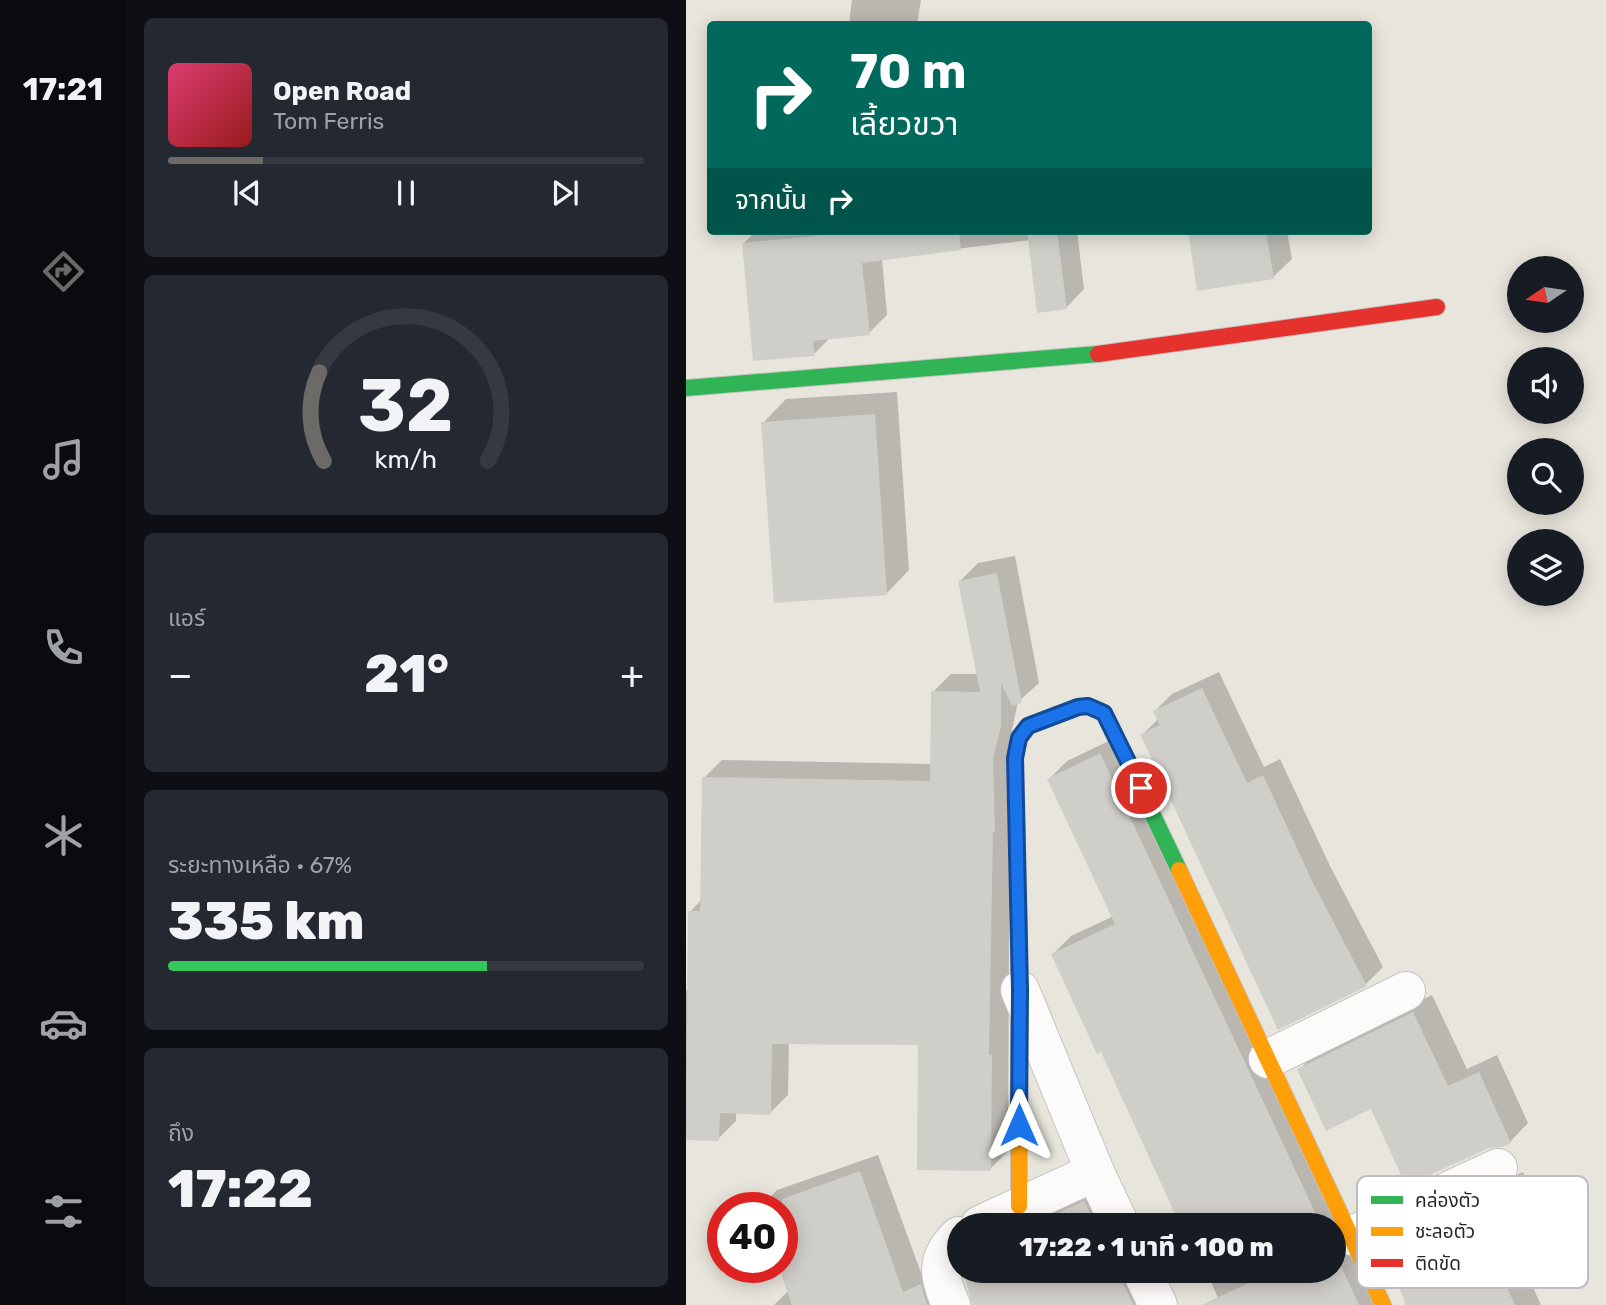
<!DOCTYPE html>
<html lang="th">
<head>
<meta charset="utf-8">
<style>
  body { margin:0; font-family:Rubik,"Noto Sans Thai",sans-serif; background:#242831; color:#f1f3f6; height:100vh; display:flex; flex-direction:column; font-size:26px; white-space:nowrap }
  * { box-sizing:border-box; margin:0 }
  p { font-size:23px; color:#9ea1a6 }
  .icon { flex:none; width:38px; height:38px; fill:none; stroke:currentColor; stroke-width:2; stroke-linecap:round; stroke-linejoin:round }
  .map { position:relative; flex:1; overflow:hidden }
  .panel { display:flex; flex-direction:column; gap:18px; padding:18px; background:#0d0f14; width:560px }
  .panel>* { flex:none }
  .hud { position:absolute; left:21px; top:21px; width:665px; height:214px; border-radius:7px; box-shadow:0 4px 18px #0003; background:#00695c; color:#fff; overflow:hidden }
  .needle { width:46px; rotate:257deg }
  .controls { position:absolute; left:821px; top:256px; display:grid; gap:14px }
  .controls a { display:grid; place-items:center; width:77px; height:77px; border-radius:50%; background:#171b24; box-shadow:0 4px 18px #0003; font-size:35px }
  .speed { position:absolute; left:21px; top:1192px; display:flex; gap:14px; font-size:35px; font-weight:700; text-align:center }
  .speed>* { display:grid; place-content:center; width:91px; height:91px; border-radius:50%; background:#171b24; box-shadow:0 4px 18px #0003; line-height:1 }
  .speed .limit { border:10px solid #d22; background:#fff; color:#111 }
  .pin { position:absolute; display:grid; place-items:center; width:60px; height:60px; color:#fff; margin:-30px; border:4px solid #fff; border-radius:50%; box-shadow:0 2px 7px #0007 }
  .me { position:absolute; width:77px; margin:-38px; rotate:0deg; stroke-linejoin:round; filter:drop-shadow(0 0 5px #0008) }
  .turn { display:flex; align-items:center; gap:24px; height:147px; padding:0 28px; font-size:32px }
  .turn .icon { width:91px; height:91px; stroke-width:2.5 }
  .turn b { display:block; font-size:49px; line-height:60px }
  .then { display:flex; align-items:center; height:66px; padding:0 28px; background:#0003; gap:14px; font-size:26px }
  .big { font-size:52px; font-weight:800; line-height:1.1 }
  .panel .widget { flex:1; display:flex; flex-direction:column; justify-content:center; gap:10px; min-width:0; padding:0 24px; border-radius:10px; background:#242831 }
  .panel .dial { align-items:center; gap:0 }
  .dial svg { height:182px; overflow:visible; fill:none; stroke:#363941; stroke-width:7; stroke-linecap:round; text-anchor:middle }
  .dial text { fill:#f1f3f6; stroke:none }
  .song { display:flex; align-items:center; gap:21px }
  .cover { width:84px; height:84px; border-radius:10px; background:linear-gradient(135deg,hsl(340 70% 55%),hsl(0 70% 35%)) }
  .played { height:7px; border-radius:4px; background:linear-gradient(90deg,#6b6a67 20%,#363941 20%) }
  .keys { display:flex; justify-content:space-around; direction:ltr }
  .heat { display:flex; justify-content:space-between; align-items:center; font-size:38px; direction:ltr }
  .charge { height:10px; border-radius:5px; background:linear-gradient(90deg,#34c759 67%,#363941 0) }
  .trip { position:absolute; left:261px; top:1213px; width:399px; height:70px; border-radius:35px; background:#171b24; box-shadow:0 4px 18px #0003; font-weight:800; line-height:70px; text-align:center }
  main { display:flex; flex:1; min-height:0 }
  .tab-bar { display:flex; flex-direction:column; width:126px; justify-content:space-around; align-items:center; background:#090b0e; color:#9ea1a6 }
  .tab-bar .icon { width:49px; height:49px }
  .tab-bar .active { color:#6b6a67 }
  .tab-bar b { font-size:32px; color:#f1f3f6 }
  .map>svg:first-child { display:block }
  .shadow { fill:#0003 }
  .building { fill:#d0cec8 }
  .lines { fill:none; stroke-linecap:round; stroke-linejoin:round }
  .street-casing { stroke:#c4c3c2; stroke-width:40 }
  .fast-casing { stroke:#c4c3c2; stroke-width:18 }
  .slow-casing { stroke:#c4c3c2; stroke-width:18 }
  .jam-casing { stroke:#c4c3c2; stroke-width:18 }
  .street { stroke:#fcfbfa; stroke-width:38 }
  .fast { stroke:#30b455; stroke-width:16 }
  .slow { stroke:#ff9f0a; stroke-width:16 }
  .jam { stroke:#e5322d; stroke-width:16 }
  .route-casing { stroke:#114b97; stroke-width:18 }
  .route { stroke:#1a73e8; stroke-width:12 }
  .key { fill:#fff; stroke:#bebebe; stroke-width:2 }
  .key-label { font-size:19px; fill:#282828 }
</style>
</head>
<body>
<main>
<nav class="tab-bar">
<b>17:21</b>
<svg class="icon active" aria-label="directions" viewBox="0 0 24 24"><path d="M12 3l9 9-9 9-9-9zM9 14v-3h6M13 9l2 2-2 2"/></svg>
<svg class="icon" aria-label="music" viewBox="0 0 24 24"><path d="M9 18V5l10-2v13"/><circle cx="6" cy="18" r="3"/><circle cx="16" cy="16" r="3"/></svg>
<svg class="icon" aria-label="phone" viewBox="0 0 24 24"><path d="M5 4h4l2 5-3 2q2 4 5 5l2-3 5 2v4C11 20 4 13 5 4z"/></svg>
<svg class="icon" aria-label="climate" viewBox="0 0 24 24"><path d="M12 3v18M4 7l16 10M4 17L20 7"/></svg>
<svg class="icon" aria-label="car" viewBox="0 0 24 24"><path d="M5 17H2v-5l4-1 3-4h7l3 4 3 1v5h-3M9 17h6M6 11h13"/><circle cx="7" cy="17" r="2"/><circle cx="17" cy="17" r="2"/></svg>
<svg class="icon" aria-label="filters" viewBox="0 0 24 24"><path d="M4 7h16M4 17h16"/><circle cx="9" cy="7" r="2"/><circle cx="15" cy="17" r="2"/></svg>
</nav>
<section class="panel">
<div class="widget">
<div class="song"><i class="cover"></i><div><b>Open Road</b><p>Tom Ferris</p></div></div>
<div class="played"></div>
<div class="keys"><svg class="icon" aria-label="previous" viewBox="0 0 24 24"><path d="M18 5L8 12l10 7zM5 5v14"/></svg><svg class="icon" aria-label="pause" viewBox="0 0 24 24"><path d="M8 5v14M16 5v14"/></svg><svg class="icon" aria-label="next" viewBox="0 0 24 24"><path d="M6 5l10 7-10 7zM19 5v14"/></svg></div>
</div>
<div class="widget dial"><svg viewBox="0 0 100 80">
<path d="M14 69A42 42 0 1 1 86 69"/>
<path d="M14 69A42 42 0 0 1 12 30" stroke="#6b6a67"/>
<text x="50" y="56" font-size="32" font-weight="700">32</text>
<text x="50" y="72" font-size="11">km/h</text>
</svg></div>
<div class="widget"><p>แอร์</p>
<div class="heat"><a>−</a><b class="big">21°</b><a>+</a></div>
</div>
<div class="widget"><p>ระยะทางเหลือ · 67%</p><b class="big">335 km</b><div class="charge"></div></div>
<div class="widget"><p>ถึง</p><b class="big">17:22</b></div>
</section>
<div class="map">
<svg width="920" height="1305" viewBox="0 0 920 1305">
  <rect width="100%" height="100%" fill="#e8e5dc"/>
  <g class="shadow">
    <polygon points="166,0 235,0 231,24 163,24"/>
    <polygon points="70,231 391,231 398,289 380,308 344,240 196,258 201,315 183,333 145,337 128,354 58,243"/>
    <polygon points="503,231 601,231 606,259 587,277"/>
    <polygon points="211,392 223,570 200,594 77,423 100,399"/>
    <polygon points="329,556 353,683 332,702 324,739 322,1151 304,1169 234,1043 103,1042 102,1095 84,1113 50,1112 50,1121 32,1139 0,1139 0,991 3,988 4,912 16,899 18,778 36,760 246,764 247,692 265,674 292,674 274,581 292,563"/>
    <polygon points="533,672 578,767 594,759 644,866 697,967 680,984 456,735 473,718 469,711 486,694"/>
    <polygon points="433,736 703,1305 535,1305 520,1270 648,1270 648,1225 496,1225 415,1050 367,954 385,936 428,916 363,779 381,761"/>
    <polygon points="746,995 781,1069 811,1055 842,1123 824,1142 686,1106 613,1070 631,1051"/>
    <polygon points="192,1155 238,1281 270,1305 88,1305 103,1290 94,1267 96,1267 96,1208 73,1208 91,1190"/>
    <polygon points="837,1172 866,1237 847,1255 835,1261 855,1305 755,1305 725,1240 759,1208"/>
    <polygon points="417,1184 439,1225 328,1225"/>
    <polygon points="279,1270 457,1270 477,1305 288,1305"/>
  </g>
  <g class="building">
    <polygon points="180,231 273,231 275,250 176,263 184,335 127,341 129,356 67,361 56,243"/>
    <polygon points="341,231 371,231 381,309 351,313"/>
    <polygon points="502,231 580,231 588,279 511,291"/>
    <polygon points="189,414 201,595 88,603 75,422"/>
    <polygon points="311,573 336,703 326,706 315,683 315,727 307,758 309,833 307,831 303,1055 306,1055 305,1171 231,1170 232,1045 86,1044 85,1115 34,1113 33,1141 0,1140 2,911 14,911 16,777 244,781 245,691 294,692 272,581"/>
    <polygon points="516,688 561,783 577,775 627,883 681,986 592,1030 454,734 474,725 467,711"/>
    <polygon points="414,753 635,1225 494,1225 415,1052 411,1054 365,954 429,924 361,779"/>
    <polygon points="727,1012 762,1086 793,1072 825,1143 816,1147 803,1148 720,1186 685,1109 640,1131 611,1069"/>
    <polygon points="174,1171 217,1292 235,1284 241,1305 106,1305 96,1277 96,1199"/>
    <polygon points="818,1189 848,1257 814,1273 829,1305 719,1305 717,1296 696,1252 741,1232 739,1226"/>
    <polygon points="398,1201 410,1225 346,1225"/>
    <polygon points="648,1251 673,1305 515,1305 591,1270 648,1270"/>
    <polygon points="277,1270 433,1270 435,1280 448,1305 286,1305"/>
  </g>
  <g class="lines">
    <g class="street-casing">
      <g id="street">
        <polyline points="334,990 409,1172 434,1225"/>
        <polyline points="582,1059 720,991"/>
        <polyline points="294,1225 409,1172"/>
        <polyline points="665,1236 812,1168"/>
        <polyline points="455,1270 472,1305"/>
        <path d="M265 1305C252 1276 249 1259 273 1236"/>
      </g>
    </g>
    <g class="fast-casing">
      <g id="fast">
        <polyline points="0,388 412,354"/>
        <polyline points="333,937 329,758 333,738 342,726 392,707 402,706 418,713 493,870"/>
      </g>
    </g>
    <g class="slow-casing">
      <g id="slow">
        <polyline points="493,870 697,1305"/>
        <polyline points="333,937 333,1206"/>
      </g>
    </g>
    <g class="jam-casing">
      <polyline id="jam" points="412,354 751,307"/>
    </g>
    <use href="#street" class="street"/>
    <use href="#fast" class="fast"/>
    <use href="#slow" class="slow"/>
    <use href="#jam" class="jam"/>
  </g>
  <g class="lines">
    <g class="route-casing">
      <polyline id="route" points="333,1125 334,990 329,758 333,738 342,726 392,707 402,706 418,713 455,788"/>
    </g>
    <use href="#route" class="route"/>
  </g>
  <rect x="671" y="1176" width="231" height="112" rx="10" class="key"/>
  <rect x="685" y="1196" width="32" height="8" fill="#30b455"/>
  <rect x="685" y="1227" width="32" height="9" fill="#ff9f0a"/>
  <rect x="685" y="1259" width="32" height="8" fill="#e5322d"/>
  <g class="key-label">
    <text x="729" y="1207">คล่องตัว</text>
    <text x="729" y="1238">ชะลอตัว</text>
    <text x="729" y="1270">ติดขัด</text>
  </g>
</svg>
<div class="controls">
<a><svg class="needle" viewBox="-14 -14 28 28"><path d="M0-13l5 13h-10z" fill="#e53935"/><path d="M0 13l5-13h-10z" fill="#9ea1a6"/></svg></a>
<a><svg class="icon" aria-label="sound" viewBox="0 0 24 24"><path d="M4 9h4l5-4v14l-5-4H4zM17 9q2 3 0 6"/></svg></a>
<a><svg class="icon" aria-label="search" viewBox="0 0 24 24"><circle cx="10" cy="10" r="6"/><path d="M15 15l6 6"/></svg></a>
<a><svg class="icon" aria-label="layers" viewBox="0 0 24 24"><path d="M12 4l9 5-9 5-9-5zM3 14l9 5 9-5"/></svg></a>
</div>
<div class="speed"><div class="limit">40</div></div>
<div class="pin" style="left:455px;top:788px;background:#d93025"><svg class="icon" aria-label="arrive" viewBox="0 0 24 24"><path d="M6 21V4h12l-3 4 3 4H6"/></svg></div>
<svg class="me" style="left:333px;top:1125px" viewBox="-20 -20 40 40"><path d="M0-17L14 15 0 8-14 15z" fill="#1a73e8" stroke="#fff" stroke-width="4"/></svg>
<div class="trip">17:22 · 1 นาที · 100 m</div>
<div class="hud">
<div class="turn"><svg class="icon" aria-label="right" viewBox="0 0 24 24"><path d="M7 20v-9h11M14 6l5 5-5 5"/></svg><div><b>70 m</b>เลี้ยวขวา</div></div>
<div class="then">จากนั้น<svg class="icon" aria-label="right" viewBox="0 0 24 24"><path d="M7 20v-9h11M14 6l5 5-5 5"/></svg></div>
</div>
</div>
</main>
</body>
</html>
